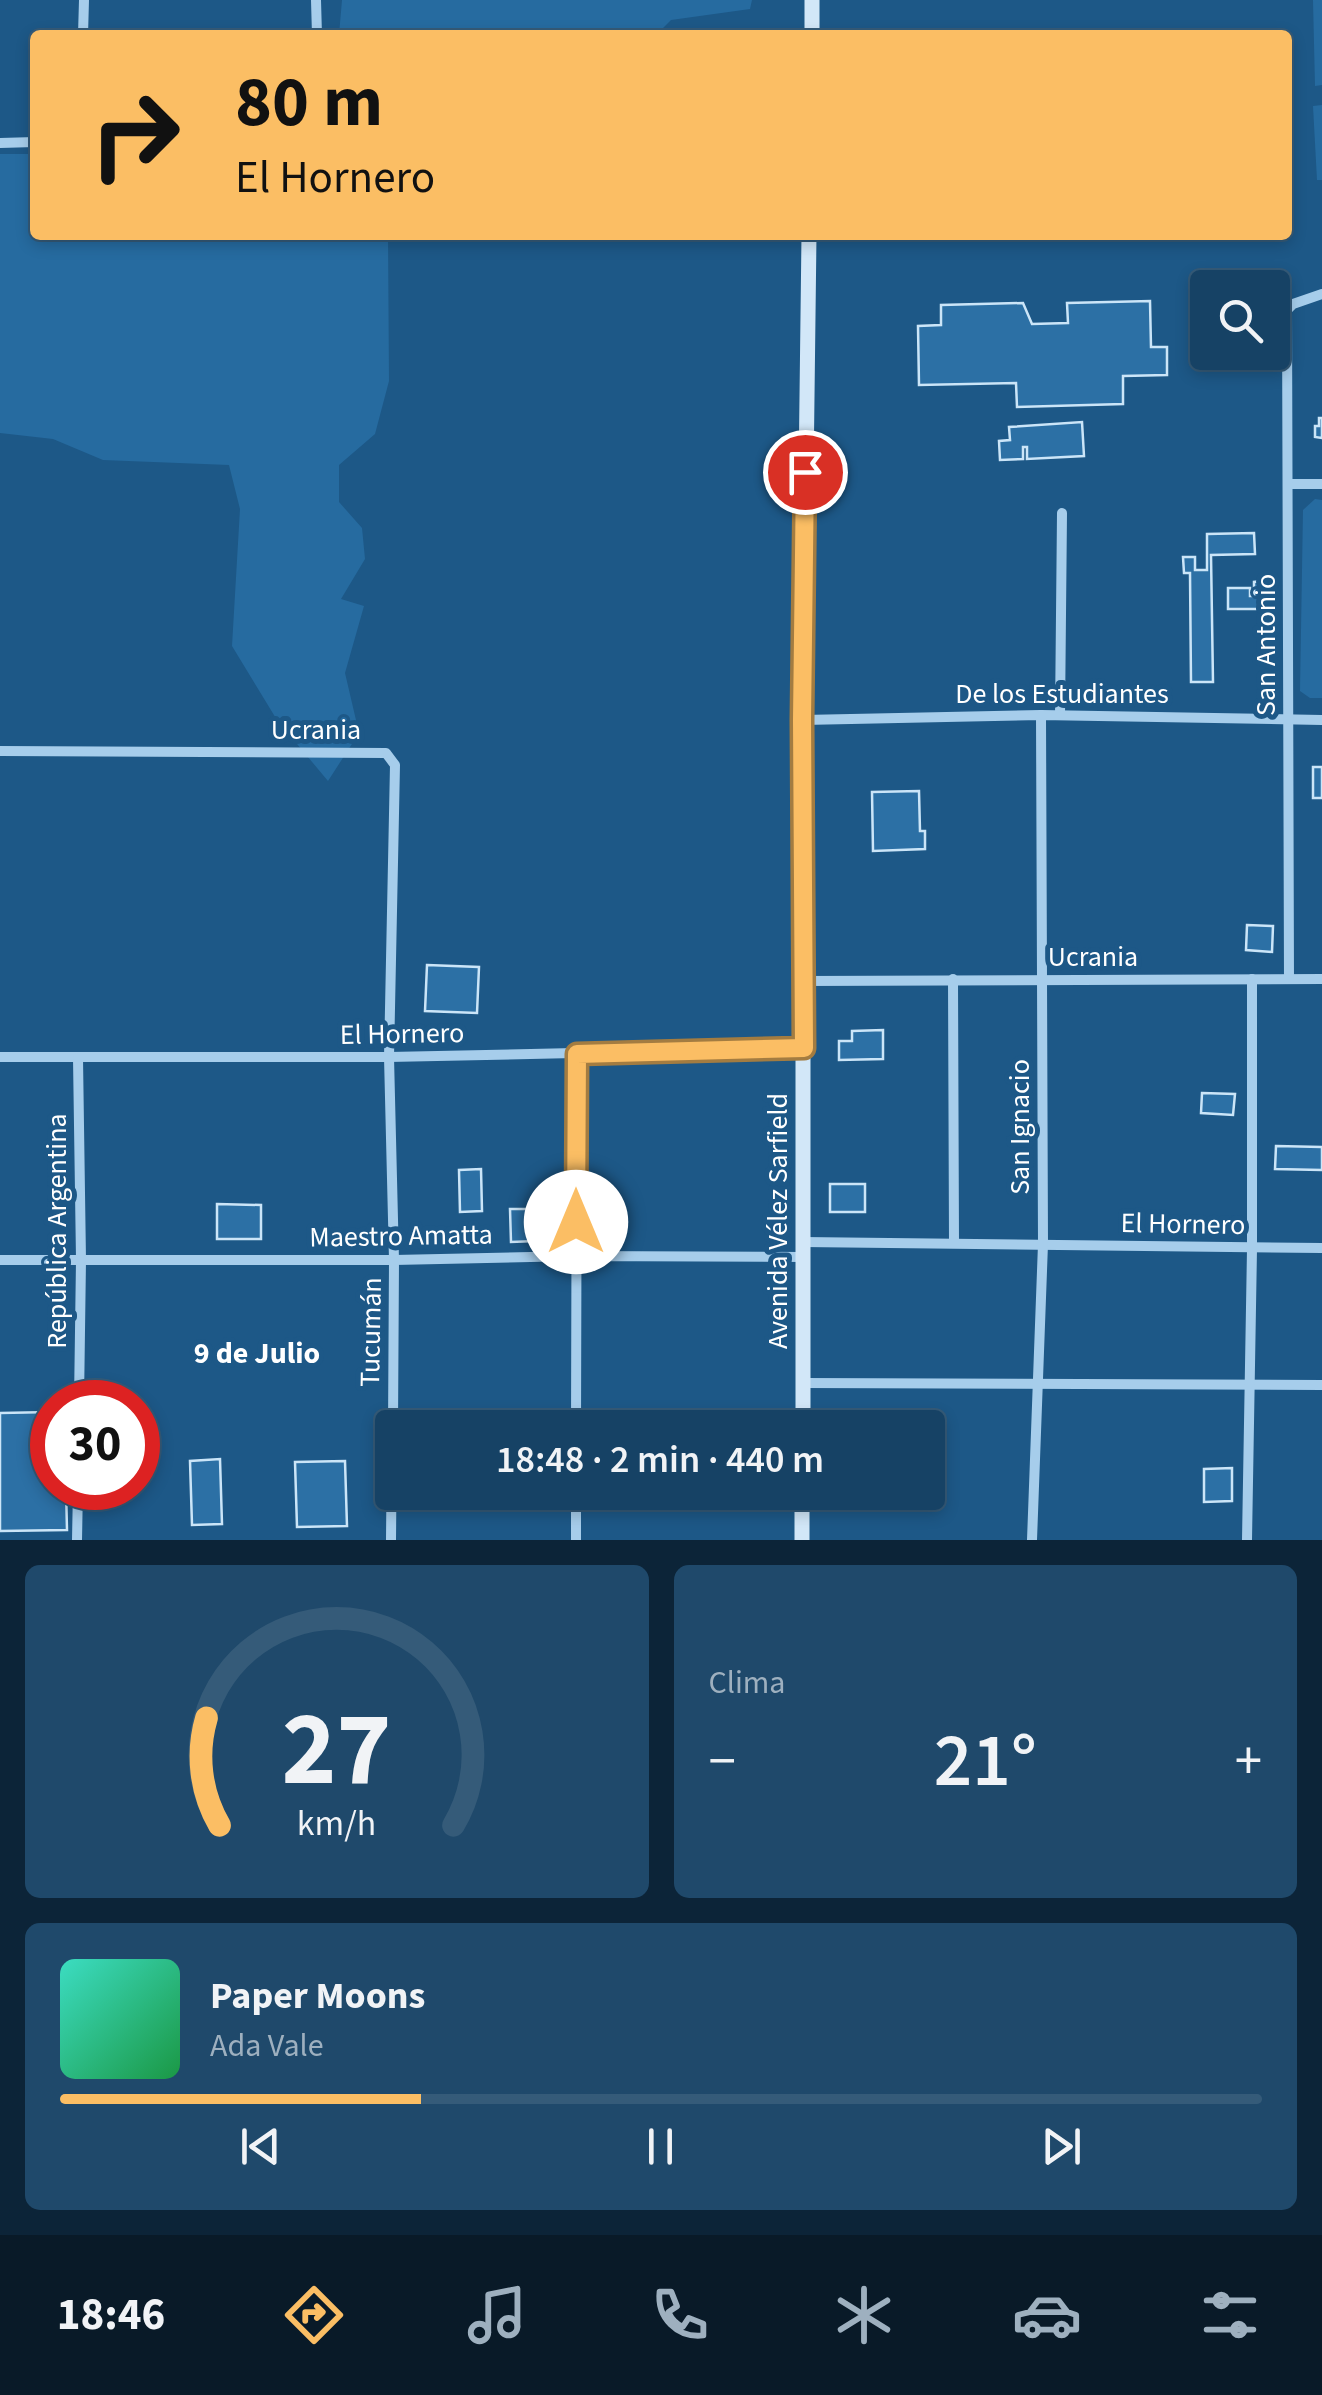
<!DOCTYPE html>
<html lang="es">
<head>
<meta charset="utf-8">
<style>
  body { margin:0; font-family:"Source Sans 3",sans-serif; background:#1f496b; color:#f1f3f6; height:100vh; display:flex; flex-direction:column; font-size:38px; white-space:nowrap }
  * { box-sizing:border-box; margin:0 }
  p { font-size:32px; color:#9eb0bf }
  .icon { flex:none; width:55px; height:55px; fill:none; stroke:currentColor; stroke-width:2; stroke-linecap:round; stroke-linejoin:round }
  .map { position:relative; height:1540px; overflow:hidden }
  .side { display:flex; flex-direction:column; gap:25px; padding:25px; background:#0c2438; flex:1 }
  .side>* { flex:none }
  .top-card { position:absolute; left:30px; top:30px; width:1262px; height:210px; border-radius:10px; box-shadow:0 5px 15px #0003,0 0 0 2px #355b79; background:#fbbe64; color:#111; overflow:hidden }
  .tools { position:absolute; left:1190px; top:270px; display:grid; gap:20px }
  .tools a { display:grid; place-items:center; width:100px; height:100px; border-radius:10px; background:#164265; box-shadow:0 5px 15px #0003,0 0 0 2px #355b79; font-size:50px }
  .speed { position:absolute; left:30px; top:1380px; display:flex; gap:20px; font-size:50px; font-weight:700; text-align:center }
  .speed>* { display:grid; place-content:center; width:130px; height:130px; border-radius:50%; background:#164265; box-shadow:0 5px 15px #0003,0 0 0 2px #355b79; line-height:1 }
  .speed .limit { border:15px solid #d22; background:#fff; color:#111 }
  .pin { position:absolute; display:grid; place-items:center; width:85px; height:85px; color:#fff; margin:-42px; border:5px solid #fff; border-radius:50%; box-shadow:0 2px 10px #0007 }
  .me { position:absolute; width:110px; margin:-55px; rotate:0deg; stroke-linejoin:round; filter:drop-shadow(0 0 8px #0008) }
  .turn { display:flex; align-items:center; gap:35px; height:210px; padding:0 40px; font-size:45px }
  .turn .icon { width:130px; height:130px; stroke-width:2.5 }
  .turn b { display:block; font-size:70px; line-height:85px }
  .big { font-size:75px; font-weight:600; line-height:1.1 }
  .side .widget { flex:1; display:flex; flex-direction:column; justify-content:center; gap:15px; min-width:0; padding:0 35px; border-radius:15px; background:#1f496b }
  .side .dial { align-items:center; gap:0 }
  .dial svg { height:260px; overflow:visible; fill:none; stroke:#355b79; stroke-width:7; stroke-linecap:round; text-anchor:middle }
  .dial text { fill:#f1f3f6; stroke:none }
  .song { display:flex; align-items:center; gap:30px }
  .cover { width:120px; height:120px; border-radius:15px; background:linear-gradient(135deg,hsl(170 70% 55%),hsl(140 70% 35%)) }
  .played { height:10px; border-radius:5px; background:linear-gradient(90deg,#fbbe64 30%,#355b79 30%) }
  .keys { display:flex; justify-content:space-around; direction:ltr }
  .heat { display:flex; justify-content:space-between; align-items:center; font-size:55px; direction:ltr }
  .side .tiles { flex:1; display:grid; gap:25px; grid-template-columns:1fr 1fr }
  .widget:last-child { grid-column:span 2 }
  .trip { position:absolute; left:375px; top:1410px; width:570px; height:100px; border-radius:10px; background:#164265; box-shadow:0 5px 15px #0003,0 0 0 2px #355b79; font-weight:600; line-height:100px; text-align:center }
  .tab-bar { display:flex; height:160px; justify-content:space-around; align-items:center; background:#091a28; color:#9eb0bf }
  .tab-bar .icon { width:70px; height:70px }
  .tab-bar .selected { color:#fbbe64 }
  .tab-bar b { font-size:45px; color:#f1f3f6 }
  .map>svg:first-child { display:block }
  .green { fill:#266ba0 }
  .building { fill:#2c70a5; stroke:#cbe5f8; stroke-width:2.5 }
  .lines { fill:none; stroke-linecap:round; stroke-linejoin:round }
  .street { stroke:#a6cdeb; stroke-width:10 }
  .secondary { stroke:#d2e7f8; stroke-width:15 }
  .route-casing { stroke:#a37c41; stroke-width:25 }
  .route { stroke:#fbbe64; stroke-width:18 }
  .labels { text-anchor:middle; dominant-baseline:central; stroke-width:10; stroke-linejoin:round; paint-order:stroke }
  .street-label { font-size:28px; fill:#fff; stroke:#1d5887 }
  .neighbourhood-label { font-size:30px; font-weight:bold; fill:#fff; stroke:#1d5887 }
</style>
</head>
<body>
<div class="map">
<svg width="1322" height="1540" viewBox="0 0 1322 1540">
  <rect width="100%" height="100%" fill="#1d5887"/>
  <g class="green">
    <polygon points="342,0 752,0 750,9 671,20 656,35 339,35"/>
    <polygon points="1313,0 1322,0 1322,85 1315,86"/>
    <polygon points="1322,105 1322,180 1317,180 1313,106"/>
    <polygon points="0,154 35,154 35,235 388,235 389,381 375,434 339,465 339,502 362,528 365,559 341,599 364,606 345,673 359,733 328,781 277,720 232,646 240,509 229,465 103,460 53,439 0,433"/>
    <polygon points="1315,499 1322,500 1322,698 1310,698 1300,691 1303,510"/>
  </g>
  <g class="building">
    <polygon points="1150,301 1151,347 1167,347 1167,375 1123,376 1123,404 1017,407 1016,383 919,385 918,326 941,325 941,305 1023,303 1032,324 1068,323 1067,303"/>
    <polygon points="1319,418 1322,418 1322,438 1315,437 1315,426 1319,426"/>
    <polygon points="1082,422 1084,456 1027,459 1027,447 1023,447 1023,459 1000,460 999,441 1010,440 1009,427"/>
    <polygon points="1254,533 1255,554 1211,555 1213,682 1191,682 1190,573 1184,573 1183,557 1195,557 1195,570 1207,570 1207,534"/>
    <polygon points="1264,581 1264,609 1228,609 1228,588 1250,588 1250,596 1254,596 1254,582"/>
    <rect x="1313" y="767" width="9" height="31"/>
    <polygon points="919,791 920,831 925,831 925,849 873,851 872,792"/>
    <polygon points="1247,925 1273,926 1272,952 1246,950"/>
    <polygon points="427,965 479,967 477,1013 425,1011"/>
    <polygon points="883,1030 883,1059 839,1060 839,1041 852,1041 852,1031"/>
    <polygon points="1202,1093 1235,1094 1233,1115 1201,1113"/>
    <polygon points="1276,1146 1322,1147 1322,1170 1275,1169"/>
    <polygon points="481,1169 482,1211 460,1212 459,1170"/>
    <rect x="830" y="1184" width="35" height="28"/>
    <polygon points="217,1204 261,1205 261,1239 217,1239"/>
    <polygon points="510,1209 536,1209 536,1241 511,1242"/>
    <polygon points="52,1412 52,1488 66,1488 67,1530 0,1531 0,1413"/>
    <polygon points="220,1459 222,1524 192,1525 190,1461"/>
    <polygon points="345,1461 347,1526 297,1527 295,1462"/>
    <polygon points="1232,1468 1232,1501 1204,1502 1204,1469"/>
  </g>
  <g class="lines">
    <g class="street">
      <polyline points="316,0 317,35"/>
      <polyline points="83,35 84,0"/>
      <polyline points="0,143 35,142"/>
      <polyline points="1289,484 1322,484"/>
      <polyline points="1060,715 1062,513"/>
      <polyline points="803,720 1041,715 1322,720"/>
      <polyline points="0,751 386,753 395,765 389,1057 394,1260 393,1428"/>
      <polyline points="953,979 954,1243"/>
      <polyline points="1289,979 1287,310 1293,304 1322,294"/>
      <polyline points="804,981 1322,979"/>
      <polyline points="0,1057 389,1057 804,1048"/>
      <polyline points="78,1058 81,1260 79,1402"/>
      <polyline points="803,1242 1322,1248"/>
      <polyline points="0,1260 394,1260 576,1256 803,1257"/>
      <polyline points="803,1383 1322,1385"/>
      <polyline points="576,1428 577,1054"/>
      <polyline points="576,1492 576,1540"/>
      <polyline points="77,1540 78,1488"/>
      <polyline points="391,1540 392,1434"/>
      <polyline points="1032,1540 1043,1244 1041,715"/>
      <polyline points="1247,1540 1252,1249 1252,979"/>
    </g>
    <g class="secondary">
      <polyline points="812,35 812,0"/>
      <polyline points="803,1428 803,720 809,235"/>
      <polyline points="802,1540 802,1492"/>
    </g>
  </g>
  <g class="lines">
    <g class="route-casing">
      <polyline id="route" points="576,1222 577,1054 804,1048 802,720 805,472"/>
    </g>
    <use href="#route" class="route"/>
  </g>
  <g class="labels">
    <g class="street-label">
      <text transform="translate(1266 645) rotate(-90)">San Antonio</text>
      <text x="1062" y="694">De los Estudiantes</text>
      <text x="316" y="730">Ucrania</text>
      <text x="1093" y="957">Ucrania</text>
      <text transform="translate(402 1034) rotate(-1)">El Hornero</text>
      <text transform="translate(1020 1127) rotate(-90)">San Ignacio</text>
      <text transform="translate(778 1221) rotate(-90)">Avenida Vélez Sarfield</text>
      <text transform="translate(1183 1224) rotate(1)">El Hornero</text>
      <text transform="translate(57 1231) rotate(-90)">República Argentina</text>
      <text transform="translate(401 1236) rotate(-1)">Maestro Amatta</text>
      <text transform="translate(371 1332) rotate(-89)">Tucumán</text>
    </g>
    <g class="neighbourhood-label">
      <text x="257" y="1353">9 de Julio</text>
    </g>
  </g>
</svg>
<div class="tools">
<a><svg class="icon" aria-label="search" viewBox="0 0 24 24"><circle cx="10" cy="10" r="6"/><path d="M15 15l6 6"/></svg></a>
</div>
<div class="speed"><div class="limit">30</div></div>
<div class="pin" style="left:805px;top:472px;background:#d93025"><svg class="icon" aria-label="arrive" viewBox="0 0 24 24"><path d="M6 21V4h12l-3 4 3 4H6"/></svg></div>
<svg class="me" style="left:576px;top:1222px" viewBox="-20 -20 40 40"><circle r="19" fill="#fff"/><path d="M0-13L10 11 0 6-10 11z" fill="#fbbe64"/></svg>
<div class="trip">18:48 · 2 min · 440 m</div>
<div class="top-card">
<div class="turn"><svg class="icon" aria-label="right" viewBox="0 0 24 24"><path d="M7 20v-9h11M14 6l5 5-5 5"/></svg><div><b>80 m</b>El Hornero</div></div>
</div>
</div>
<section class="side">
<div class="tiles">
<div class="widget dial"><svg viewBox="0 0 100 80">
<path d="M14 69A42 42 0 1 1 86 69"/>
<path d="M14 69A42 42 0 0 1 10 36" stroke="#fbbe64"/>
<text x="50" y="56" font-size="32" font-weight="700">27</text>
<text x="50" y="72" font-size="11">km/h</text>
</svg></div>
<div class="widget"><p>Clima</p>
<div class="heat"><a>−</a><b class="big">21°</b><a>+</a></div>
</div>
<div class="widget">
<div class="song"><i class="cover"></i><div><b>Paper Moons</b><p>Ada Vale</p></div></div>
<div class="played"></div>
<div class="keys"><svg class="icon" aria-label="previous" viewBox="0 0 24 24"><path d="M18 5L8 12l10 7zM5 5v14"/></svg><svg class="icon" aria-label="pause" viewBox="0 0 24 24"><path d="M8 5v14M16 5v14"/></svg><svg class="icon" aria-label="next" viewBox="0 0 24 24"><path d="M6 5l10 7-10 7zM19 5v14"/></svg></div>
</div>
</div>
</section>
<nav class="tab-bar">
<b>18:46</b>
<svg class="icon selected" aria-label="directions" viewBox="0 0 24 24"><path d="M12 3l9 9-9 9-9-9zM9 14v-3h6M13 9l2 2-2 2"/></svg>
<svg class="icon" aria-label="music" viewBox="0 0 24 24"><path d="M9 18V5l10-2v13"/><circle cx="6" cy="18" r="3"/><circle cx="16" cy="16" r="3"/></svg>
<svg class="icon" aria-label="phone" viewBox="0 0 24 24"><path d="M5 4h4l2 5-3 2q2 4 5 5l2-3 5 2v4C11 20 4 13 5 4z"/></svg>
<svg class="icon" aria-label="climate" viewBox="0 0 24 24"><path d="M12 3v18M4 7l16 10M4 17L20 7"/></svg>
<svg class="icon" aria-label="car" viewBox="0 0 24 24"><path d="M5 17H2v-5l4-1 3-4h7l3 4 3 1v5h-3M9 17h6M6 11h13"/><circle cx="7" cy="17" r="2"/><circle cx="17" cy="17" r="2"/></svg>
<svg class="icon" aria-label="filters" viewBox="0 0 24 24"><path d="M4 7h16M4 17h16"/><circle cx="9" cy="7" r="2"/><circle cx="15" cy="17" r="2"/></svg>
</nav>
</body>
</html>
